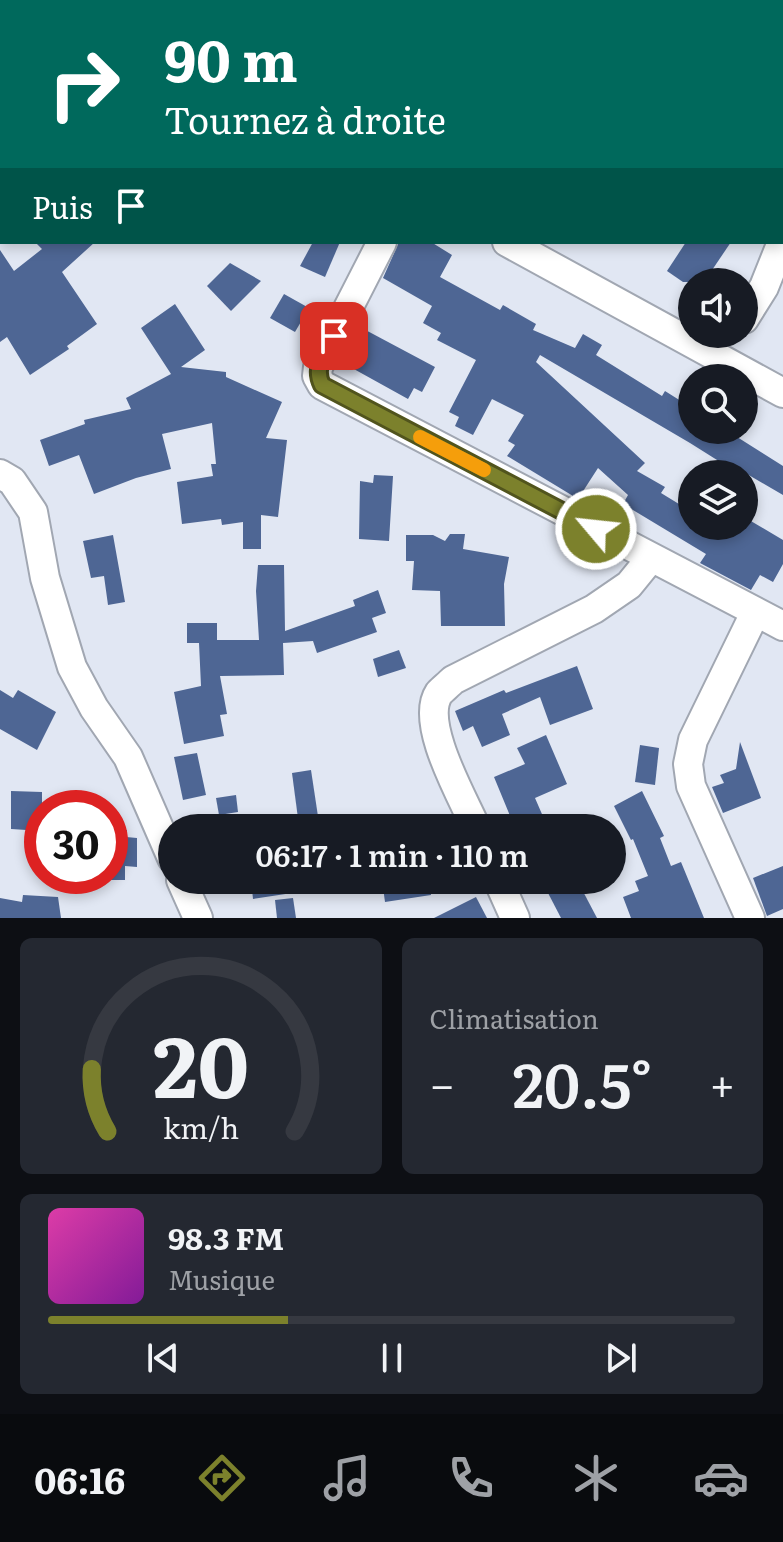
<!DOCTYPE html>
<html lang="fr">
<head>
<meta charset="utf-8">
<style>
  body { margin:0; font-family:Literata,serif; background:#242831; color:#f1f3f6; height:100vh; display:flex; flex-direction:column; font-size:30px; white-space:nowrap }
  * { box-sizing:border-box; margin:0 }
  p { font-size:26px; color:#9ea1a6 }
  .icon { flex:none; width:44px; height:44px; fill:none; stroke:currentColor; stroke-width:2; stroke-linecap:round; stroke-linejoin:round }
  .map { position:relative; height:918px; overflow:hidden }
  .details { display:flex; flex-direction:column; gap:20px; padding:20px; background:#0d0f14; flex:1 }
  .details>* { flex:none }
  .hud { position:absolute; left:0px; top:0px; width:784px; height:244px; box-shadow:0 4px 12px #0003; background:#00695c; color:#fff; overflow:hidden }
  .tools { position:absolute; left:678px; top:268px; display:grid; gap:16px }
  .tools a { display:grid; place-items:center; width:80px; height:80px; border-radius:50%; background:#171b24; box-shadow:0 4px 12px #0003; font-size:40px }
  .speed { position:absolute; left:24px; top:790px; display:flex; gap:16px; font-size:40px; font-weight:700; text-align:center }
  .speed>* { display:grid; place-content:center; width:104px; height:104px; border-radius:50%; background:#171b24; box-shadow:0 4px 12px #0003; line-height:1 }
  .speed .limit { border:12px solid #d22; background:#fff; color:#111 }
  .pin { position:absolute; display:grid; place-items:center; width:68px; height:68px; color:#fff; margin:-34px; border-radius:16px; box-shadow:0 4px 12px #0006 }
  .me { position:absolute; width:88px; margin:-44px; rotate:298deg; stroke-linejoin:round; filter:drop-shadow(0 0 6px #0008) }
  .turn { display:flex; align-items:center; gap:28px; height:168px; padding:0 32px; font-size:36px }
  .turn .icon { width:104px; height:104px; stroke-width:2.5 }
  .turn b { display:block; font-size:56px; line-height:68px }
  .then { display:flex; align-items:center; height:76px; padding:0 32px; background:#0003; gap:16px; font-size:30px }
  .big { font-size:60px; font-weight:600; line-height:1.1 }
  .details .card { flex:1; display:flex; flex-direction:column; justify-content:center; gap:12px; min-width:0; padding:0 28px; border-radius:12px; background:#242831 }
  .details .dial { align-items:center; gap:0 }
  .dial svg { height:208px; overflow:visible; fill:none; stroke:#363941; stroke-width:7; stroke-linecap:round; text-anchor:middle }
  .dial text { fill:#f1f3f6; stroke:none }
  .song { display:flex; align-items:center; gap:24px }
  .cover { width:96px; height:96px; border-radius:12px; background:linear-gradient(135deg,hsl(320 70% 55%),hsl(290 70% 35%)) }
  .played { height:8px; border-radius:4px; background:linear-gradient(90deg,#7c812c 35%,#363941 35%) }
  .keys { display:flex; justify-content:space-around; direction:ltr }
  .heat { display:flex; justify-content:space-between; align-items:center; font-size:44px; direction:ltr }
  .details .tiles { flex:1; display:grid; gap:20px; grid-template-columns:1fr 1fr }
  .card:last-child { grid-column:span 2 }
  .trip { position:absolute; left:158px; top:814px; width:468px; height:80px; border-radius:40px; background:#171b24; box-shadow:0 4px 12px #0003; font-weight:600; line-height:80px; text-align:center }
  .tabs { display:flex; height:128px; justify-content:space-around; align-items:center; background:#090b0e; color:#9ea1a6 }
  .tabs .icon { width:56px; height:56px }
  .tabs .active { color:#7c812c }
  .tabs b { font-size:36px; color:#f1f3f6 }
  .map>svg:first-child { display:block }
  .building { fill:#4e6694 }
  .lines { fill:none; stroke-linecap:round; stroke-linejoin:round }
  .minor-casing { stroke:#a1a7b2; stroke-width:32 }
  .minor { stroke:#fff; stroke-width:28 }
  .route-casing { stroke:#51541d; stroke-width:20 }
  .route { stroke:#7c812c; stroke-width:14 }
  .slow { stroke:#f59e0b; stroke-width:14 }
</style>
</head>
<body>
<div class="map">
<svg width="783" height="918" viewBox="0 0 783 918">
  <rect width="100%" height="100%" fill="#e1e7f3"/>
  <g class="building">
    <polygon points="35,242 95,242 62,272 97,324 67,346 69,349 30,375 7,337 0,342 0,250 14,271 42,249"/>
    <polygon points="313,242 340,242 325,277 300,266"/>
    <polygon points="399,242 431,242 452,255 440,277 500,310 503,305 536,324 533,330 575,348 583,334 602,345 596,355 662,396 665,391 692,408 692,430 726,430 783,466 783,495 747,474 719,474 725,465 690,443 540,355 536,362 645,463 637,471 665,487 661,493 692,512 692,526 744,526 744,517 783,540 783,564 773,582 760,575 751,590 700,563 706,554 623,504 628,495 598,468 578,499 507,456 515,445 508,441 524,415 492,399 473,435 455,426 459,417 449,412 476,360 437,340 441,333 423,323 432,306 383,278"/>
    <polygon points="686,242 731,242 704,282 683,282 667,271"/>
    <polygon points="230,263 261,281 231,311 207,286"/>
    <polygon points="284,294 309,308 295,332 270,318"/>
    <polygon points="175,304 205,350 181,367 226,372 226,377 282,402 266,438 287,440 278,517 261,515 261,549 243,549 243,522 222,525 221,519 182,524 177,482 213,476 211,464 216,464 212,423 162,434 171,469 136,478 94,494 79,455 49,466 40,440 85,424 84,420 131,409 126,398 171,374 141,328"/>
    <polygon points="358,326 435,367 422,392 414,388 408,399 343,363 346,359 342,357"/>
    <polygon points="374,475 393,476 389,541 359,539 360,481 373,483"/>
    <polygon points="450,534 465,534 463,549 509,557 504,584 505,626 441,626 440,591 412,590 414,561 406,561 406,535 433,535 445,541"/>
    <polygon points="113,535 125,602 108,605 104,576 91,578 83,541"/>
    <polygon points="258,565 284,565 285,631 355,606 353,600 378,590 386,613 372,618 377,632 317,653 313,641 283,643 284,675 220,676 227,714 220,715 224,736 184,744 174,692 201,686 199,643 187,643 187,623 217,623 217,640 259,640 256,591"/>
    <polygon points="399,650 406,668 378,677 373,659"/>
    <polygon points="577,666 593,709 550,725 540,697 502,714 510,735 482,747 473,726 463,731 455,711 504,690 506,693"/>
    <polygon points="0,690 13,698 18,690 56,712 37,750 0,729"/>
    <polygon points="546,735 567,784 535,798 548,828 515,828 494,777 525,764 517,748"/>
    <polygon points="740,742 761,798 723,813 712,787 724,783 720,775 736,769"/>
    <polygon points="640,745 659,748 655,785 635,782"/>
    <polygon points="197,753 206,795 183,800 174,757"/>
    <polygon points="311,770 319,823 299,826 292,773"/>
    <polygon points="11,791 42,792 42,831 11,829"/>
    <polygon points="642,791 664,836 660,838 671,866 681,862 704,918 631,918 623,897 639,891 635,881 648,876 633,839 631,840 614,806"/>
    <polygon points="236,795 238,812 219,815 216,798"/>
    <polygon points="110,829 127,830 126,837 137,838 137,867 125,866 125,880 110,880"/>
    <polygon points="783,866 783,909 767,916 753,878"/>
    <polygon points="251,880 311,880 312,890 253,899"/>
    <polygon points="382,880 429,880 431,895 385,902"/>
    <polygon points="568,880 577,880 597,918 561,918 547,891"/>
    <polygon points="23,895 58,897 61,918 0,918 0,898 22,902"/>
    <polygon points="476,897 487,918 434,918"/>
    <polygon points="293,898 296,918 277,918 275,900"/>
  </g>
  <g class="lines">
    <g class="minor-casing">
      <g id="minor">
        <polyline points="47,0 50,2"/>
        <polyline points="0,15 2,12"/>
        <polyline points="382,242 318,367 317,376 322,385 783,626"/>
        <polyline points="507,242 783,393"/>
        <polyline points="744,319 764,287 782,242"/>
        <polyline points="0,474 12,481 33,512 45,578 72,667 94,708 128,757 172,858"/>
        <path d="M476 828C463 798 419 723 439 693 443 689 449 684 453 680L594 609 629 585 651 558"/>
        <polyline points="181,880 198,918"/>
        <polyline points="498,880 515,918"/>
        <polyline points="750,918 691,786 688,764 693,740 755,613"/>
      </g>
    </g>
    <use href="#minor" class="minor"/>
  </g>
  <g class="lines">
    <g class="route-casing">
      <path id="route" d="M334 336C325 353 313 367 322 385L596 529"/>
    </g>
    <use href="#route" class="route"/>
    <polyline class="slow" points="420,437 484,470"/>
  </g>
</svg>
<div class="tools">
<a><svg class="icon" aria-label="sound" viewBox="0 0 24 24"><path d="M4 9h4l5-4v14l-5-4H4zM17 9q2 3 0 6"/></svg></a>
<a><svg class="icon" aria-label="search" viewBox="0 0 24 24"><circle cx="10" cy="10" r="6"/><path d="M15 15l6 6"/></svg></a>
<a><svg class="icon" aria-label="layers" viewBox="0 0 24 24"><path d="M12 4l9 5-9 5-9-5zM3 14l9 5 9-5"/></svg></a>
</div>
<div class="speed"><div class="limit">30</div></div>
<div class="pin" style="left:334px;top:336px;background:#d93025"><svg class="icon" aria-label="arrive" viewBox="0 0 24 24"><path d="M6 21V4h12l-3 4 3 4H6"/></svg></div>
<svg class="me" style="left:596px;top:529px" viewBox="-20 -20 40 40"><circle r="17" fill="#7c812c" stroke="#fff" stroke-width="3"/><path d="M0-11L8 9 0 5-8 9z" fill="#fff"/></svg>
<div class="trip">06:17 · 1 min · 110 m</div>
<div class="hud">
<div class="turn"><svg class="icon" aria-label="right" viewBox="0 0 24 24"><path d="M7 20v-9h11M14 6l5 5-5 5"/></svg><div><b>90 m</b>Tournez à droite</div></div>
<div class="then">Puis<svg class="icon" aria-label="arrive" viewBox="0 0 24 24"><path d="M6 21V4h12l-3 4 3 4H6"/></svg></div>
</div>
</div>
<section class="details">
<div class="tiles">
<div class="card dial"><svg viewBox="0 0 100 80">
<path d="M14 69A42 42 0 1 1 86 69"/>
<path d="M14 69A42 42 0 0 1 8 45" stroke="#7c812c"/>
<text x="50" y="56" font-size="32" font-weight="700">20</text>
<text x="50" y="72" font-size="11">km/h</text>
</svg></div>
<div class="card"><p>Climatisation</p>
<div class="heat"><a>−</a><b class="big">20.5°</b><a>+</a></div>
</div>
<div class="card">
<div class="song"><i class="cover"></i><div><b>98.3 FM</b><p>Musique</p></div></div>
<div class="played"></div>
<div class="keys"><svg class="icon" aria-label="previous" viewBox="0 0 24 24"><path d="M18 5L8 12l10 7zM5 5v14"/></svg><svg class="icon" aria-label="pause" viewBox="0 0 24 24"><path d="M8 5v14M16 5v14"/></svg><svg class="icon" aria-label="next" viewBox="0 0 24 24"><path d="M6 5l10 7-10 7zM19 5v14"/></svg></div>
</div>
</div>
</section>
<nav class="tabs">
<b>06:16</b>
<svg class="icon active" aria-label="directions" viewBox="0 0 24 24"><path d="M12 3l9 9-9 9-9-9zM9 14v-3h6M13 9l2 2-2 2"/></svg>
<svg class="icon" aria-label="music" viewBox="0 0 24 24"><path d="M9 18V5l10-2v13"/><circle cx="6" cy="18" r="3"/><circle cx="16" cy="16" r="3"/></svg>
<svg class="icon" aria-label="phone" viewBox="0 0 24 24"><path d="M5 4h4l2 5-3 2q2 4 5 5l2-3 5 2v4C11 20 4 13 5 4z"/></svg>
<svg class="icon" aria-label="climate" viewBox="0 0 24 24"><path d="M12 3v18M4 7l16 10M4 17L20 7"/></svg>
<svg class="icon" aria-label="car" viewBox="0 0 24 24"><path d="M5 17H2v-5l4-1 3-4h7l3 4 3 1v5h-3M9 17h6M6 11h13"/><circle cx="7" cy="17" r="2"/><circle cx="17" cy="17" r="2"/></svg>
</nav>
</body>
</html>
